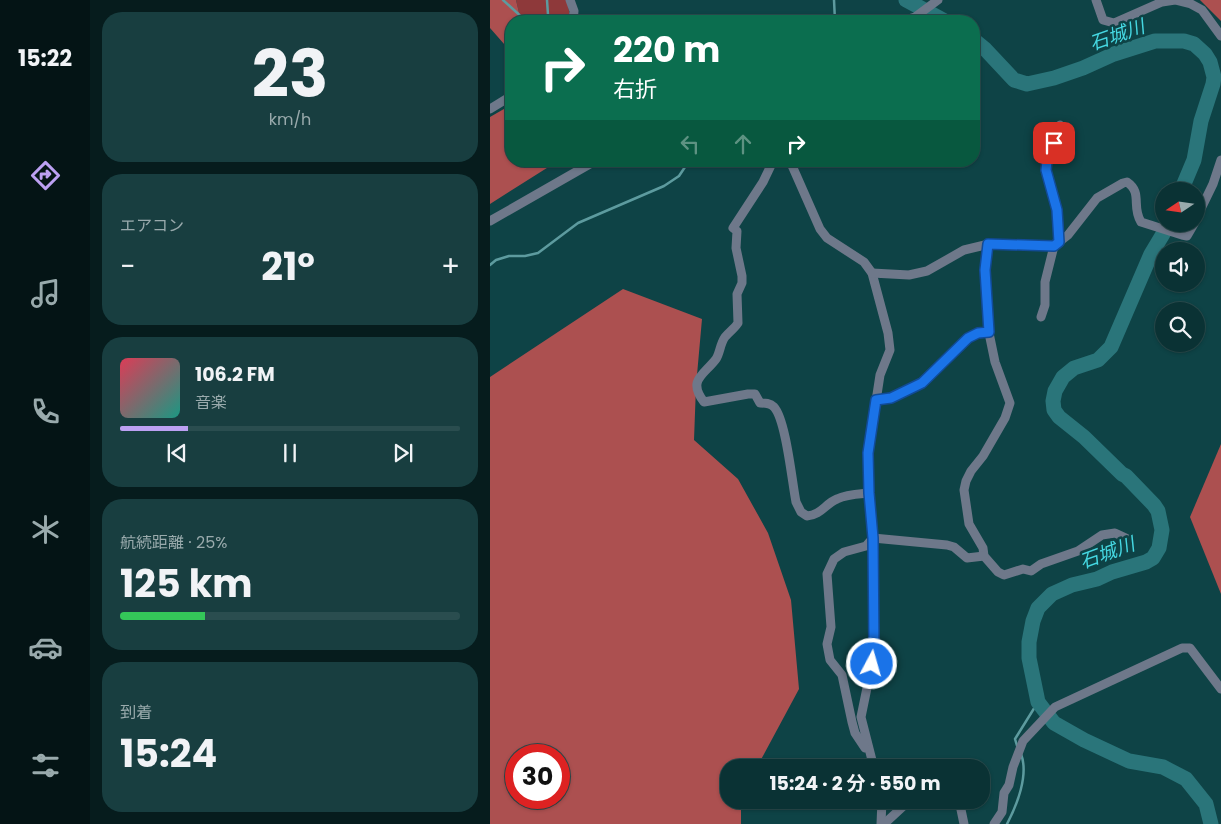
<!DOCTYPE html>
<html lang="ja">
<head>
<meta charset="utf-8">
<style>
  body { margin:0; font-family:Poppins,"Noto Sans JP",sans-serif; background:#183e40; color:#f1f3f6; height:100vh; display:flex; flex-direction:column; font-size:19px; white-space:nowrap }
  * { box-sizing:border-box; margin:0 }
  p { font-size:16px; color:#99aaac }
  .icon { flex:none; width:28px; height:28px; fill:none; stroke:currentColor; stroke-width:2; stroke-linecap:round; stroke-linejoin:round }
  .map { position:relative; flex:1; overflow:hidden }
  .details { display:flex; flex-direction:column; gap:12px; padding:12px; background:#061c1d; width:400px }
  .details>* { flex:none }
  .top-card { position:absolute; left:15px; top:15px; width:475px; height:152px; border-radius:20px; box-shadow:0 1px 4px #0004,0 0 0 1px #2a4d4f; background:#0b6e4f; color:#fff; overflow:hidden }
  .needle { width:32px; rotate:257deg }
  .controls { position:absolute; left:665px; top:182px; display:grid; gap:10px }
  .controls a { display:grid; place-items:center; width:50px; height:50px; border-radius:50%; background:#0a3234; box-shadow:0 1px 4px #0004,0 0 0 1px #2a4d4f; font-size:25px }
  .speed { position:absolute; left:15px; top:744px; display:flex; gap:10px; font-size:25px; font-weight:700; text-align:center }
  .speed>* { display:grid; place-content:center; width:65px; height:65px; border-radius:50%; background:#0a3234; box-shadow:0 1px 4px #0004,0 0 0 1px #2a4d4f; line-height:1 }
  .speed .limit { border:8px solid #d22; background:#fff; color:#111 }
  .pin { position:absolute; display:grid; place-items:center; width:42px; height:42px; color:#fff; margin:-21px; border-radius:10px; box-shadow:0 2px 8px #0006 }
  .me { position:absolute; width:55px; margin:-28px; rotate:6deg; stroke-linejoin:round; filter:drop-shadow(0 0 4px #0008) }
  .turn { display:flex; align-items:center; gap:18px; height:105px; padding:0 25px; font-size:22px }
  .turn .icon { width:65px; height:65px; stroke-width:2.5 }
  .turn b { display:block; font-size:35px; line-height:42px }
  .lanes { display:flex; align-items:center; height:48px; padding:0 25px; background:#0003; justify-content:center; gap:25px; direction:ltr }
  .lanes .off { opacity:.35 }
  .big { font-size:38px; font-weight:700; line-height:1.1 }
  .details .widget { flex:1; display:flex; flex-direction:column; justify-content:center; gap:8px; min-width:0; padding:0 18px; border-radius:20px; background:#183e40 }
  .details .dial { align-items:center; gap:0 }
  .dial b { font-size:65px; line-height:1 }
  .song { display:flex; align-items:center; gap:15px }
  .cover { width:60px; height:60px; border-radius:8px; background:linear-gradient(135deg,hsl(350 70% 55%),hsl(170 70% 35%)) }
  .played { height:5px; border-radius:2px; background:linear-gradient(90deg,#bca0f2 20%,#2a4d4f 20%) }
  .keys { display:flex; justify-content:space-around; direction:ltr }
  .heat { display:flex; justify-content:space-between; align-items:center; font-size:28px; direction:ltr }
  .charge { height:8px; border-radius:4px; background:linear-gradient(90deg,#34c759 25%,#2a4d4f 0) }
  .trip { position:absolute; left:230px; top:759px; width:270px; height:50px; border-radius:20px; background:#0a3234; box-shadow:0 1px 4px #0004,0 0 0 1px #2a4d4f; font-weight:700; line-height:50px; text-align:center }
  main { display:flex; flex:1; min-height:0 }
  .menu { display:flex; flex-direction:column; width:90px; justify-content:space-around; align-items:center; background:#041415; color:#99aaac }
  .menu .icon { width:35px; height:35px }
  .menu .active { color:#bca0f2 }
  .menu b { font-size:22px; color:#f1f3f6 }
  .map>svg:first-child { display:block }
  .green { fill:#8e393a }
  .forest { fill:#ac5050; fill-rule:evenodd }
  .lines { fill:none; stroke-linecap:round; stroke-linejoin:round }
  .stream { stroke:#5d9b9f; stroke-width:2.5 }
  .river { stroke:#2a757a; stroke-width:15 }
  .minor { stroke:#6e788a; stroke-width:9 }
  .route-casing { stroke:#114b97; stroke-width:12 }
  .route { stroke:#1a73e8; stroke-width:9 }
  .labels { text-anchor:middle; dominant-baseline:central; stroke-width:5; stroke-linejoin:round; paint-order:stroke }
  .water-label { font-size:19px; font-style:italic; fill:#45d7e1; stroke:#0e4346 }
</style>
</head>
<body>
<main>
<nav class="menu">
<b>15:22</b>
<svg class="icon active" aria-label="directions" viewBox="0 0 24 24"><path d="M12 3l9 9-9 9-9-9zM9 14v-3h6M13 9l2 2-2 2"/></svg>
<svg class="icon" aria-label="music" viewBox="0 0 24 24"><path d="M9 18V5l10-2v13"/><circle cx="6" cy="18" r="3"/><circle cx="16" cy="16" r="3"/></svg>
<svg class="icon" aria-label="phone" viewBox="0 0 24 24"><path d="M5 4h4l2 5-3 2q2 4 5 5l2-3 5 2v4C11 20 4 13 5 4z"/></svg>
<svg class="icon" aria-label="climate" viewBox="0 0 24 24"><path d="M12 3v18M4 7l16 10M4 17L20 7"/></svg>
<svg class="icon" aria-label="car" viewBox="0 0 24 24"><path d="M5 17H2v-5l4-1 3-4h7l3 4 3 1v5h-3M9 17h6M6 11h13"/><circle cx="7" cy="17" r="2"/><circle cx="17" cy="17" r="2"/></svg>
<svg class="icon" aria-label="filters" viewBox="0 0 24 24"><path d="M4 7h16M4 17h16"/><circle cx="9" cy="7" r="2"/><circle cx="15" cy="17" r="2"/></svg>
</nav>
<section class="details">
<div class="widget dial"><b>23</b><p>km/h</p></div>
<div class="widget"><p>エアコン</p>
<div class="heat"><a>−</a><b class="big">21°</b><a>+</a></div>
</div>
<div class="widget">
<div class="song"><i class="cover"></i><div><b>106.2 FM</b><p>音楽</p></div></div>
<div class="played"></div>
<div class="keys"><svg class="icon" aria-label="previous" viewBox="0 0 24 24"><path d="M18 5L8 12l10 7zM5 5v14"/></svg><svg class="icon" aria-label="pause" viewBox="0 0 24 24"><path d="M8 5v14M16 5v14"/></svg><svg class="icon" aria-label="next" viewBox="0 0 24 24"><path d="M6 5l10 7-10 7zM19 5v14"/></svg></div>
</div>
<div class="widget"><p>航続距離 · 25%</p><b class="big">125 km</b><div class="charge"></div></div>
<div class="widget"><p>到着</p><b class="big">15:24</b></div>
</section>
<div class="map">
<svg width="731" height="824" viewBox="0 0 731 824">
  <rect width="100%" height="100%" fill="#0e4346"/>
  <polygon class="green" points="26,0 77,0 80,16 79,21 31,21"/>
  <g class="forest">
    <polygon points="0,0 26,0 31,21 21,21 21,52 0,28"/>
    <polygon points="710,0 731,0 731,21"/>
    <polygon points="21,105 21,161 68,161 0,204 0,117"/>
    <path d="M133 289 212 319 206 386 204 440 248 479 278 533 301 600 309 689 267 767 239 768V800H251V824H0V377ZM26 755H69V798H26Z"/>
    <polygon points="731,444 731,594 700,517"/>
  </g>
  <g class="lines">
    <g class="stream">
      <polyline points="13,0 36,21"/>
      <polyline points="344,0 345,21"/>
      <polyline points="56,21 58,15 57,0"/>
      <polyline points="0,265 6,260 19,256 35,256 48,253 88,223 174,186 189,176 199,161"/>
      <polyline points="528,749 525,739 548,702"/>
      <path d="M517 824C527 805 539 775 531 754"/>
    </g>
    <g class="river">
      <polyline points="416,0 455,21"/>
      <polyline points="484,40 495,49 524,80 537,84 564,78 593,68 624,54 665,41 694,41 704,44 715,54 720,62 724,77 723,84 711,121 704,160 691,191"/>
      <polyline points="679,224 661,254 621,347 608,360 584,368 573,377 565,391 563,401 564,410 569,417 594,437 632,474 636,476 664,505 668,511 672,530 669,548 663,558 656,562 622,572 607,579 582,585 562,594 548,608 543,621 539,642 539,658 548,702 564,723 594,740 639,761 673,767 696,779 716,804 721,824"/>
    </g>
    <g class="minor">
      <polyline points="80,0 84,11 83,21"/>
      <polyline points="606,0 613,20 624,23 672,2 685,0 701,4 712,10 731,36"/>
      <polyline points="412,21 425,17 448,0"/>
      <polyline points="0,109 21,96"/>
      <path d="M283 161 273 182 243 228 247 231 246 248 252 276V283L247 294 248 323C245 328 239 332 235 337 230 344 230 353 226 359 214 375 197 380 214 402L258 394H265L270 403C275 403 280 403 284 407 296 420 302 482 306 502L311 512 317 516C331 515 335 504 347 499 357 494 368 494 379 493"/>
      <polyline points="300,161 330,229 337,238 374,262 382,273 398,333 400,350 390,375 378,453 379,493 383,538 385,649 371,717 384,768"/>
      <polyline points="706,219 723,184 731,160"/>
      <polyline points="0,221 105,161"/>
      <polyline points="569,242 567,210 556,170 557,161 570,125"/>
      <polyline points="499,244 495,270 499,333 505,362 520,403 515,418 493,456 481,471 476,481 474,490 479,524 493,548 494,556 508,572 514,575 533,569 541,571 551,564 588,551 612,535 625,533 638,539"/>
      <path d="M382 273 419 275 437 271 474 250 499 244 564 246 578 235 607 198 633 183 637 182C653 193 641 206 651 222L692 235 697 236 704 224"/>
      <polyline points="551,317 555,305 555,282 564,246"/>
      <polyline points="386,400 401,398 432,383 478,338 488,333 499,333"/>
      <polyline points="383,538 457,545 464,547 477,558 494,556"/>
      <polyline points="375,748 365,733 362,722 352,675 340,660 337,644 341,627 337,574 344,559 354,552 376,546 383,538"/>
      <polyline points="469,800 474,824"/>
      <polyline points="391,824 392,800"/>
      <polyline points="394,824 420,800"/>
      <polyline points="504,824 512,812 514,793 519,785 523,767 533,741 565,707 692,648 700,648 731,689"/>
    </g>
  </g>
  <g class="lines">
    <g class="route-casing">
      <polyline id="route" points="382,664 384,649 383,538 379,493 378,453 386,400 401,398 432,383 478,338 488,333 499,332 495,270 498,244 564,246 569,242 567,210 556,170 557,161 564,143"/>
    </g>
    <use href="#route" class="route"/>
  </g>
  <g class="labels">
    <g class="water-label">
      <text transform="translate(627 35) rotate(-19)">石城川</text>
      <text transform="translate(617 553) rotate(-20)">石城川</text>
    </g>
  </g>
</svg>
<div class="controls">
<a><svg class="needle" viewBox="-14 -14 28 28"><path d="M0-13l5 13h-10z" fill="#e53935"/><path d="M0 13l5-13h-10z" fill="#99aaac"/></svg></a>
<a><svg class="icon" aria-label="sound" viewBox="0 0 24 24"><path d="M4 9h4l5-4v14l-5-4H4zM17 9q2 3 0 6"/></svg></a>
<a><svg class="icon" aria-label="search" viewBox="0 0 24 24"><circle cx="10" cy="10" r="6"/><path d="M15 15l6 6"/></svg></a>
</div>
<div class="speed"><div class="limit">30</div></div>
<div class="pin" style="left:564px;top:143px;background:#d93025"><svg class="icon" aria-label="arrive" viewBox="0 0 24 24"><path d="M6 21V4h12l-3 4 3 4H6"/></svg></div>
<svg class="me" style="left:382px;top:664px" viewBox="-20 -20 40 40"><circle r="17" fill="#1a73e8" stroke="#fff" stroke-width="3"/><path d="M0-11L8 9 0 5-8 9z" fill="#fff"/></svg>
<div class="trip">15:24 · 2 分 · 550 m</div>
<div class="top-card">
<div class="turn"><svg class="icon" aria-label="right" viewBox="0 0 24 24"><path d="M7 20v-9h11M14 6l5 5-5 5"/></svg><div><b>220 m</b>右折</div></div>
<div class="lanes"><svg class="icon off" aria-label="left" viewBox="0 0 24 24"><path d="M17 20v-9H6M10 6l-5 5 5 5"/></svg><svg class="icon off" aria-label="ahead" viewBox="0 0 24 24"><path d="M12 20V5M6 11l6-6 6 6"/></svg><svg class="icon" aria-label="right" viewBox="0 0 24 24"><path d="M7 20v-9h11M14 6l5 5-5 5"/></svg></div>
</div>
</div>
</main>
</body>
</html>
